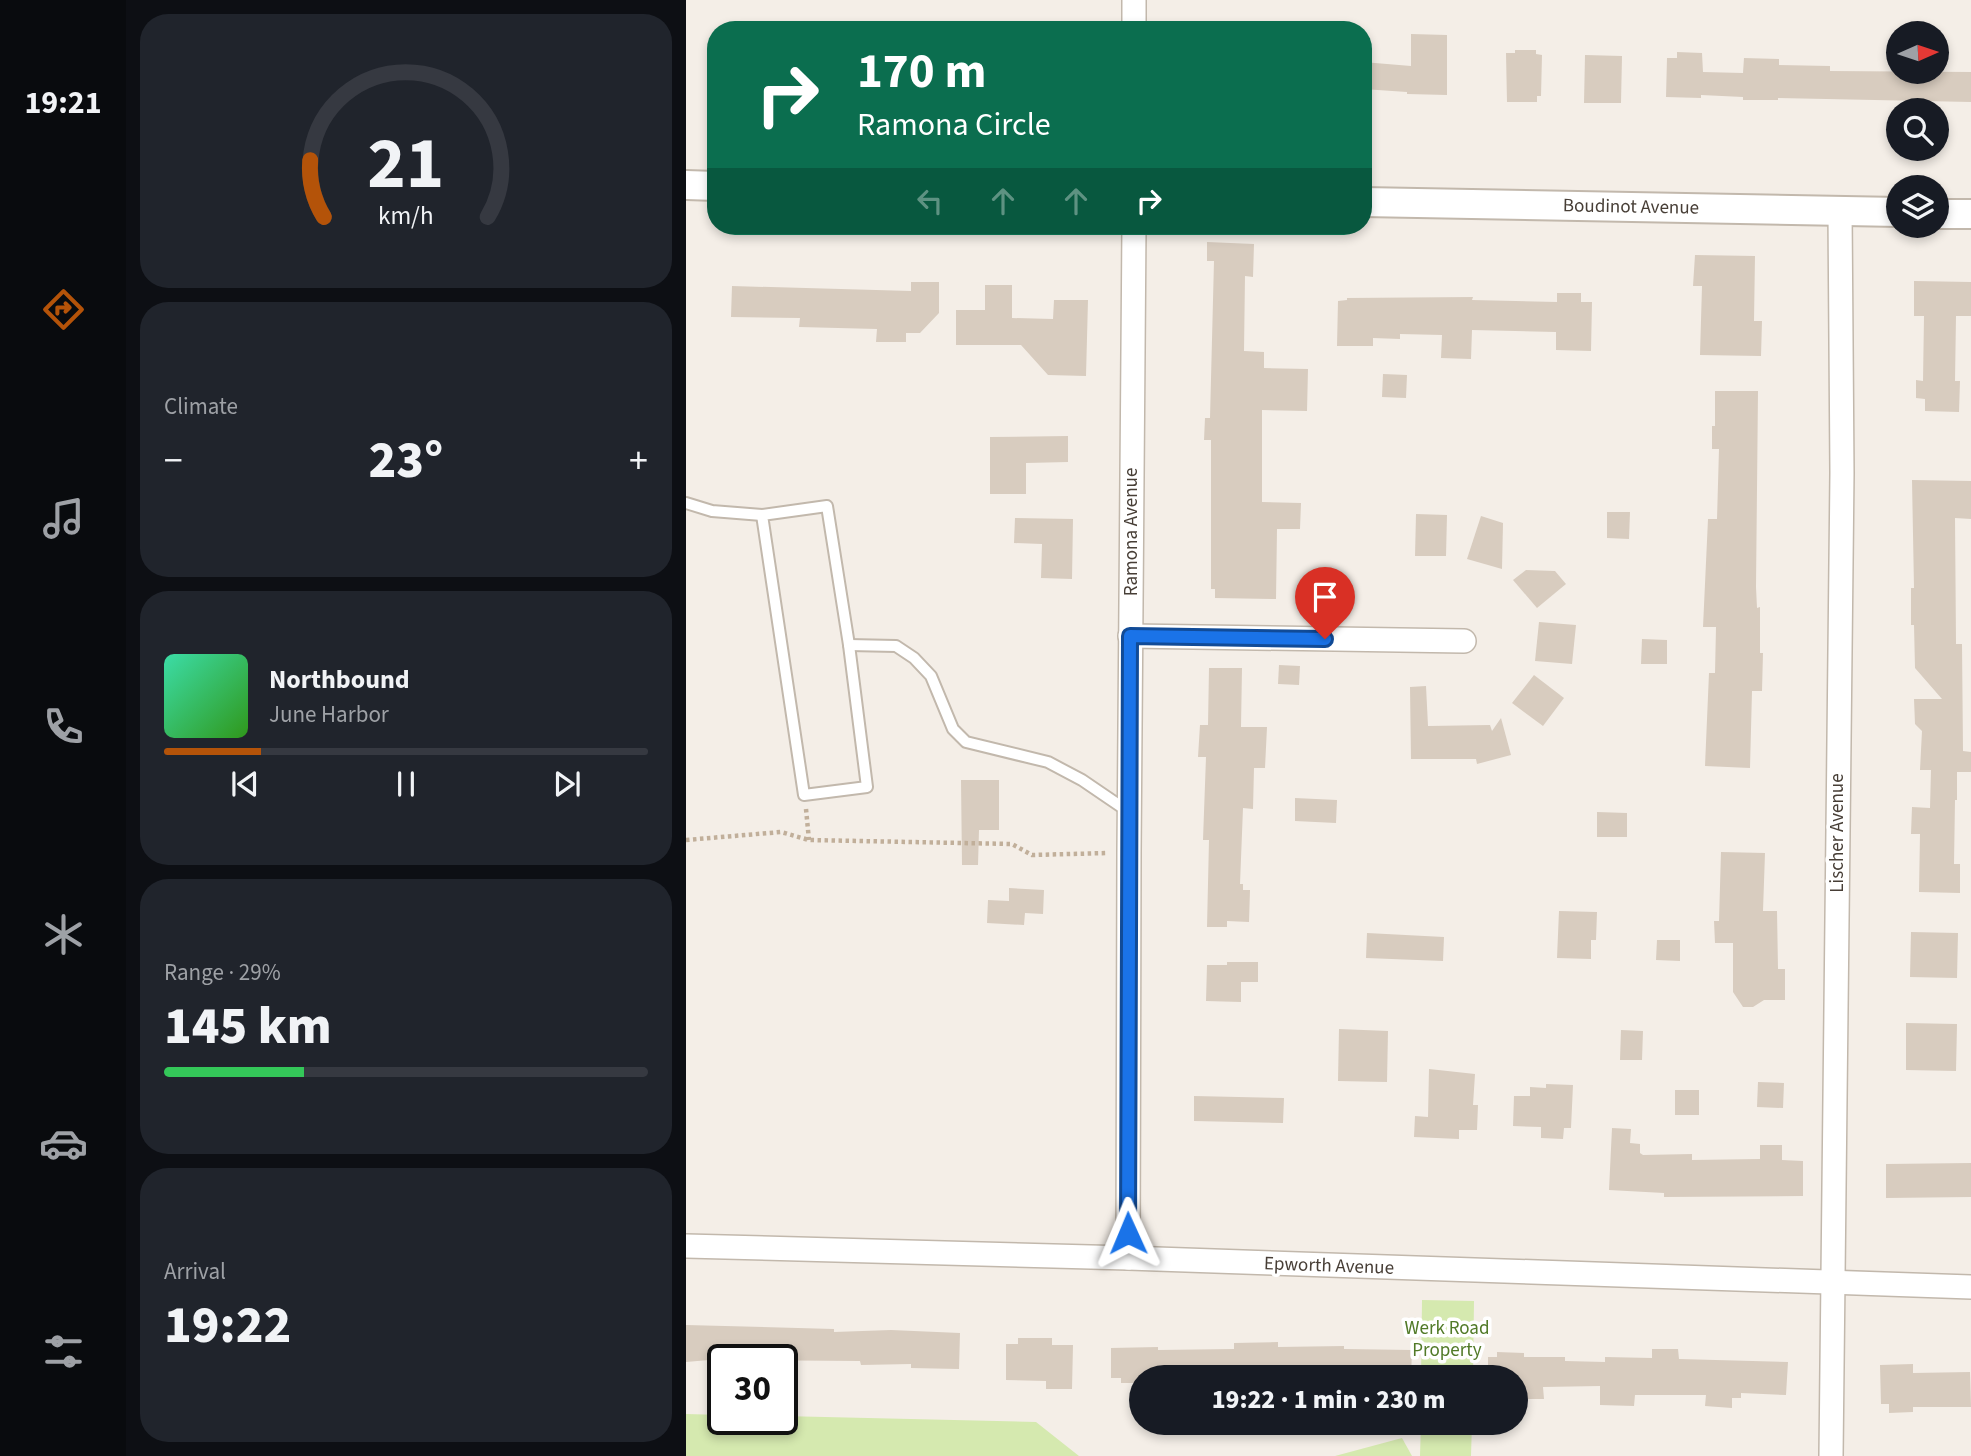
<!DOCTYPE html>
<html lang="en">
<head>
<meta charset="utf-8">
<style>
  body { margin:0; font-family:"Source Sans 3",sans-serif; background:#20242c; color:#f1f3f6; height:100vh; display:flex; flex-direction:column; font-size:26px; white-space:nowrap }
  * { box-sizing:border-box; margin:0 }
  p { font-size:23px; color:#9ea1a6 }
  .icon { flex:none; width:38px; height:38px; fill:none; stroke:currentColor; stroke-width:2; stroke-linecap:round; stroke-linejoin:round }
  .map { position:relative; flex:1; overflow:hidden }
  .details { display:flex; flex-direction:column; gap:14px; padding:14px; background:#0d0f14; width:560px }
  .details>* { flex:none }
  .banner { position:absolute; left:21px; top:21px; width:665px; height:214px; border-radius:28px; box-shadow:0 4px 10px #0003; background:#0b6e4f; color:#fff; overflow:hidden }
  .needle { width:46px; rotate:87deg }
  .buttons { position:absolute; left:1200px; top:21px; display:grid; gap:14px }
  .buttons a { display:grid; place-items:center; width:63px; height:63px; border-radius:50%; background:#171b24; box-shadow:0 4px 10px #0003; font-size:35px }
  .speed { position:absolute; left:21px; top:1344px; display:flex; gap:14px; font-size:35px; font-weight:700; text-align:center }
  .speed>* { display:grid; place-content:center; width:91px; height:91px; border-radius:50%; background:#171b24; box-shadow:0 4px 10px #0003; line-height:1 }
  .speed .limit { border:4px solid #111; border-radius:10px; background:#fff; color:#111 }
  .pin { position:absolute; display:grid; place-items:center; width:60px; height:60px; color:#fff; margin:-72px -30px; border-radius:50% 50% 50% 0; rotate:-45deg; box-shadow:0 0 7px #0007 }
  .pin .icon { rotate:45deg }
  .me { position:absolute; width:77px; margin:-38px; rotate:359deg; stroke-linejoin:round; filter:drop-shadow(0 0 5px #0008) }
  .turn { display:flex; align-items:center; gap:24px; height:147px; padding:0 35px; font-size:32px }
  .turn .icon { width:91px; height:91px; stroke-width:2.5 }
  .turn b { display:block; font-size:49px; line-height:60px }
  .lanes { display:flex; align-items:center; height:66px; padding:0 35px; background:#0003; justify-content:center; gap:35px; direction:ltr }
  .lanes .off { opacity:.35 }
  .big { font-size:52px; font-weight:800; line-height:1.1 }
  .details .tile { flex:1; display:flex; flex-direction:column; justify-content:center; gap:10px; min-width:0; padding:0 24px; border-radius:28px; background:#20242c }
  .details .dial { align-items:center; gap:0 }
  .dial svg { height:182px; overflow:visible; fill:none; stroke:#363941; stroke-width:7; stroke-linecap:round; text-anchor:middle }
  .dial text { fill:#f1f3f6; stroke:none }
  .song { display:flex; align-items:center; gap:21px }
  .cover { width:84px; height:84px; border-radius:10px; background:linear-gradient(135deg,hsl(160 70% 55%),hsl(110 70% 35%)) }
  .played { height:7px; border-radius:4px; background:linear-gradient(90deg,#b45309 20%,#363941 20%) }
  .keys { display:flex; justify-content:space-around; direction:ltr }
  .heat { display:flex; justify-content:space-between; align-items:center; font-size:38px; direction:ltr }
  .charge { height:10px; border-radius:5px; background:linear-gradient(90deg,#34c759 29%,#363941 0) }
  .trip { position:absolute; left:443px; top:1365px; width:399px; height:70px; border-radius:35px; background:#171b24; box-shadow:0 4px 10px #0003; font-weight:800; line-height:70px; text-align:center }
  main { display:flex; flex:1; min-height:0 }
  .tab-bar { display:flex; flex-direction:column; width:126px; justify-content:space-around; align-items:center; background:#090b0e; color:#9ea1a6 }
  .tab-bar .icon { width:49px; height:49px }
  .tab-bar .current { color:#b45309 }
  .tab-bar b { font-size:32px; color:#f1f3f6 }
  .map>svg:first-child { display:block }
  .green { fill:#d5e9af }
  .building { fill:#d8ccbf }
  .lines { fill:none; stroke-linecap:round; stroke-linejoin:round }
  .service-casing { stroke:#c2b8ac; stroke-width:14 }
  .minor-casing { stroke:#c2b8ac; stroke-width:26 }
  .tertiary-casing { stroke:#c2b8ac; stroke-width:32 }
  .path { stroke:#c1af9a; stroke-width:4.5; stroke-dasharray:3.5 3.5; stroke-linecap:butt }
  .service { stroke:#fff; stroke-width:10 }
  .minor { stroke:#fff; stroke-width:23 }
  .tertiary { stroke:#fff; stroke-width:28 }
  .route-casing { stroke:#114b97; stroke-width:18 }
  .route { stroke:#1a73e8; stroke-width:12 }
  .labels { text-anchor:middle; dominant-baseline:central; stroke-width:7; stroke-linejoin:round; paint-order:stroke }
  .street-label { font-size:19px; fill:#473e36; stroke:#fff }
  .park-label { font-size:19px; fill:#517a28; stroke:#fff }
</style>
</head>
<body>
<main>
<nav class="tab-bar">
<b>19:21</b>
<svg class="icon current" aria-label="directions" viewBox="0 0 24 24"><path d="M12 3l9 9-9 9-9-9zM9 14v-3h6M13 9l2 2-2 2"/></svg>
<svg class="icon" aria-label="music" viewBox="0 0 24 24"><path d="M9 18V5l10-2v13"/><circle cx="6" cy="18" r="3"/><circle cx="16" cy="16" r="3"/></svg>
<svg class="icon" aria-label="phone" viewBox="0 0 24 24"><path d="M5 4h4l2 5-3 2q2 4 5 5l2-3 5 2v4C11 20 4 13 5 4z"/></svg>
<svg class="icon" aria-label="climate" viewBox="0 0 24 24"><path d="M12 3v18M4 7l16 10M4 17L20 7"/></svg>
<svg class="icon" aria-label="car" viewBox="0 0 24 24"><path d="M5 17H2v-5l4-1 3-4h7l3 4 3 1v5h-3M9 17h6M6 11h13"/><circle cx="7" cy="17" r="2"/><circle cx="17" cy="17" r="2"/></svg>
<svg class="icon" aria-label="filters" viewBox="0 0 24 24"><path d="M4 7h16M4 17h16"/><circle cx="9" cy="7" r="2"/><circle cx="15" cy="17" r="2"/></svg>
</nav>
<section class="details">
<div class="tile dial"><svg viewBox="0 0 100 80">
<path d="M14 69A42 42 0 1 1 86 69"/>
<path d="M14 69A42 42 0 0 1 8 44" stroke="#b45309"/>
<text x="50" y="56" font-size="32" font-weight="700">21</text>
<text x="50" y="72" font-size="11">km/h</text>
</svg></div>
<div class="tile"><p>Climate</p>
<div class="heat"><a>−</a><b class="big">23°</b><a>+</a></div>
</div>
<div class="tile">
<div class="song"><i class="cover"></i><div><b>Northbound</b><p>June Harbor</p></div></div>
<div class="played"></div>
<div class="keys"><svg class="icon" aria-label="previous" viewBox="0 0 24 24"><path d="M18 5L8 12l10 7zM5 5v14"/></svg><svg class="icon" aria-label="pause" viewBox="0 0 24 24"><path d="M8 5v14M16 5v14"/></svg><svg class="icon" aria-label="next" viewBox="0 0 24 24"><path d="M6 5l10 7-10 7zM19 5v14"/></svg></div>
</div>
<div class="tile"><p>Range · 29%</p><b class="big">145 km</b><div class="charge"></div></div>
<div class="tile"><p>Arrival</p><b class="big">19:22</b></div>
</section>
<div class="map">
<svg width="1285" height="1456" viewBox="0 0 1285 1456">
  <rect width="100%" height="100%" fill="#f4eee7"/>
  <g class="green">
    <polygon points="736,1300 788,1301 787,1377 735,1377"/>
    <polygon points="0,1414 37,1415 37,1419 96,1419 96,1416 350,1422 393,1456 0,1456"/>
    <polygon points="735,1423 786,1423 785,1456 734,1456"/>
    <polygon points="716,1438 726,1456 649,1456"/>
  </g>
  <g class="building">
    <polygon points="725,34 761,35 761,95 721,94 721,92 677,89 677,62 725,66"/>
    <polygon points="829,50 850,50 850,54 856,55 855,96 851,96 851,102 821,102 820,53 829,53"/>
    <polygon points="991,52 1016,53 1017,72 1057,73 1058,58 1093,59 1093,65 1144,66 1144,71 1285,72 1285,102 1092,98 1092,100 1057,100 1057,97 1015,95 1015,98 980,97 981,58 991,58"/>
    <polygon points="899,55 936,56 935,103 898,103"/>
    <polygon points="521,242 568,244 567,277 559,276 558,351 578,352 578,368 622,369 621,411 576,410 576,502 615,503 614,529 591,529 590,599 529,598 529,589 525,589 525,440 518,440 519,418 524,418 528,261 521,261"/>
    <polygon points="1009,255 1069,256 1068,321 1076,321 1075,356 1014,355 1016,286 1007,286"/>
    <polygon points="1228,281 1285,282 1285,316 1270,316 1269,381 1274,381 1273,412 1239,411 1239,399 1230,398 1230,380 1237,381 1238,316 1228,316"/>
    <polygon points="225,282 253,282 253,313 234,333 220,333 220,342 190,342 191,329 113,327 114,318 45,317 46,286 225,291"/>
    <polygon points="299,285 326,285 326,318 367,319 368,300 402,300 400,376 362,375 335,345 270,345 270,310 299,310"/>
    <polygon points="871,293 895,293 895,302 906,302 905,351 870,350 870,332 786,330 785,359 755,358 756,335 714,334 714,339 687,338 687,346 651,346 652,301 661,300 661,298 787,297 786,300 871,302"/>
    <polygon points="697,374 721,375 720,398 696,397"/>
    <polygon points="1029,391 1072,391 1070,587 1071,608 1074,607 1074,653 1077,653 1076,691 1066,691 1064,768 1019,766 1023,673 1029,673 1030,627 1017,627 1022,519 1031,519 1033,449 1026,449 1026,426 1029,426"/>
    <polygon points="382,436 382,462 340,463 340,494 304,494 304,437"/>
    <polygon points="1226,480 1285,481 1285,519 1269,518 1270,644 1276,644 1277,751 1285,752 1285,772 1271,772 1271,800 1269,800 1268,864 1274,864 1274,893 1233,892 1234,834 1225,834 1226,807 1244,808 1245,770 1234,770 1236,731 1229,724 1228,699 1256,699 1229,668 1228,625 1225,625 1225,588 1228,588"/>
    <polygon points="921,512 944,512 943,539 921,538"/>
    <polygon points="730,514 761,515 760,556 729,556"/>
    <polygon points="795,516 817,523 816,569 781,559"/>
    <polygon points="329,518 387,519 386,579 355,578 356,544 328,543"/>
    <polygon points="840,570 869,571 880,584 851,608 827,580"/>
    <polygon points="853,622 890,625 886,664 849,661"/>
    <polygon points="956,639 981,640 981,664 955,664"/>
    <polygon points="593,665 614,666 613,685 592,684"/>
    <polygon points="523,668 556,668 555,727 581,727 579,768 568,768 567,809 557,808 554,884 557,884 557,890 564,890 563,922 541,921 541,927 521,927 523,840 517,840 520,757 512,757 514,725 522,725"/>
    <polygon points="848,675 878,698 857,726 826,703"/>
    <polygon points="740,686 742,726 804,725 806,731 815,718 825,755 791,764 790,759 725,759 724,687"/>
    <polygon points="275,780 313,780 313,830 293,830 292,865 276,865"/>
    <polygon points="609,798 651,800 650,823 609,821"/>
    <polygon points="911,812 941,813 941,837 911,837"/>
    <polygon points="1035,852 1079,853 1077,911 1091,911 1092,969 1099,969 1099,1000 1078,1000 1067,1007 1057,1007 1047,992 1047,943 1029,943 1028,921 1033,921"/>
    <polygon points="323,888 358,890 357,914 339,913 338,925 301,923 302,900 323,901"/>
    <polygon points="873,911 911,912 910,940 905,940 905,959 871,958"/>
    <polygon points="1225,932 1272,933 1271,978 1224,977"/>
    <polygon points="681,933 758,937 757,961 680,958"/>
    <polygon points="971,940 994,940 994,961 970,960"/>
    <polygon points="541,962 572,962 572,982 555,982 555,1002 520,1001 521,965 541,965"/>
    <polygon points="1220,1023 1271,1024 1270,1071 1220,1070"/>
    <polygon points="653,1029 702,1031 701,1082 652,1081"/>
    <polygon points="935,1030 957,1031 956,1060 934,1060"/>
    <polygon points="743,1069 789,1074 787,1105 792,1105 791,1130 773,1130 773,1139 728,1137 729,1116 742,1117"/>
    <polygon points="1072,1082 1098,1083 1097,1108 1071,1107"/>
    <polygon points="860,1084 887,1085 885,1128 878,1128 877,1139 855,1138 855,1127 827,1126 828,1096 844,1096 844,1087 860,1088"/>
    <rect x="989" y="1090" width="24" height="25"/>
    <polygon points="508,1096 598,1098 597,1123 508,1121"/>
    <polygon points="926,1128 945,1129 944,1143 954,1144 954,1153 957,1155 1006,1154 1006,1160 1074,1159 1074,1145 1096,1145 1096,1160 1117,1161 1117,1196 978,1197 978,1193 923,1190"/>
    <polygon points="1285,1163 1285,1197 1200,1198 1200,1164"/>
    <polygon points="0,1325 148,1329 148,1332 205,1330 274,1333 273,1369 225,1368 225,1364 175,1365 174,1361 23,1360 0,1362"/>
    <polygon points="332,1338 366,1338 366,1345 387,1345 386,1389 360,1389 360,1381 320,1380 320,1344 332,1344"/>
    <polygon points="592,1342 592,1347 658,1346 658,1349 726,1350 725,1377 455,1377 455,1383 435,1383 435,1378 425,1378 425,1348 472,1347 472,1350 548,1349 548,1343"/>
    <polygon points="966,1349 992,1349 993,1359 1102,1362 1100,1395 1055,1393 1055,1398 1046,1398 1046,1408 1019,1406 1020,1395 949,1395 948,1406 914,1405 914,1386 857,1387 858,1399 836,1399 836,1390 830,1390 830,1377 802,1377 802,1357 811,1357 811,1352 838,1353 838,1357 879,1357 879,1361 919,1362 919,1357 966,1358"/>
    <polygon points="1227,1364 1227,1373 1284,1372 1285,1407 1227,1407 1227,1412 1203,1413 1203,1404 1195,1404 1194,1365"/>
  </g>
  <g class="lines">
    <g class="service-casing">
      <g id="service">
        <polyline points="0,503 26,511 76,515"/>
        <polygon points="141,506 163,645 181,787 118,795 76,515"/>
        <polyline points="163,645 210,646 228,658 245,676 267,729 280,742 362,762 396,780 443,812"/>
      </g>
    </g>
    <g class="minor-casing">
      <g id="minor">
        <polyline points="448,30 448,0"/>
        <polyline points="444,636 778,641"/>
        <polyline points="0,1246 442,1258 1285,1287"/>
        <polyline points="442,1258 443,853 448,226"/>
        <polyline points="1145,1456 1156,473 1154,211"/>
      </g>
    </g>
    <g class="tertiary-casing">
      <g id="tertiary">
        <polyline points="0,185 30,186"/>
        <polyline points="677,202 1213,212"/>
        <polyline points="1251,214 1285,214"/>
      </g>
    </g>
    <g class="path">
      <polyline points="120,809 123,840"/>
      <polyline points="0,840 95,832 123,840 326,844 346,855 422,853"/>
    </g>
    <use href="#service" class="service"/>
    <use href="#minor" class="minor"/>
    <use href="#tertiary" class="tertiary"/>
  </g>
  <g class="lines">
    <g class="route-casing">
      <polyline id="route" points="442,1233 444,636 639,639"/>
    </g>
    <use href="#route" class="route"/>
  </g>
  <g class="labels">
    <g class="street-label">
      <text transform="translate(945 207) rotate(1)">Boudinot Avenue</text>
      <text transform="translate(445 532) rotate(-90)">Ramona Avenue</text>
      <text transform="translate(1151 833) rotate(-90)">Lischer Avenue</text>
      <text transform="translate(643 1266) rotate(2)">Epworth Avenue</text>
    </g>
    <g class="park-label">
      <text x="761" y="1328">Werk Road<tspan x="761" dy="22">Property</tspan></text>
    </g>
  </g>
</svg>
<div class="buttons">
<a><svg class="needle" viewBox="-14 -14 28 28"><path d="M0-13l5 13h-10z" fill="#e53935"/><path d="M0 13l5-13h-10z" fill="#9ea1a6"/></svg></a>
<a><svg class="icon" aria-label="search" viewBox="0 0 24 24"><circle cx="10" cy="10" r="6"/><path d="M15 15l6 6"/></svg></a>
<a><svg class="icon" aria-label="layers" viewBox="0 0 24 24"><path d="M12 4l9 5-9 5-9-5zM3 14l9 5 9-5"/></svg></a>
</div>
<div class="speed"><div class="limit">30</div></div>
<div class="pin" style="left:639px;top:639px;background:#d93025"><svg class="icon" aria-label="arrive" viewBox="0 0 24 24"><path d="M6 21V4h12l-3 4 3 4H6"/></svg></div>
<svg class="me" style="left:442px;top:1233px" viewBox="-20 -20 40 40"><path d="M0-17L14 15 0 8-14 15z" fill="#1a73e8" stroke="#fff" stroke-width="4"/></svg>
<div class="trip">19:22 · 1 min · 230 m</div>
<div class="banner">
<div class="turn"><svg class="icon" aria-label="right" viewBox="0 0 24 24"><path d="M7 20v-9h11M14 6l5 5-5 5"/></svg><div><b>170 m</b>Ramona Circle</div></div>
<div class="lanes"><svg class="icon off" aria-label="left" viewBox="0 0 24 24"><path d="M17 20v-9H6M10 6l-5 5 5 5"/></svg><svg class="icon off" aria-label="ahead" viewBox="0 0 24 24"><path d="M12 20V5M6 11l6-6 6 6"/></svg><svg class="icon off" aria-label="ahead" viewBox="0 0 24 24"><path d="M12 20V5M6 11l6-6 6 6"/></svg><svg class="icon" aria-label="right" viewBox="0 0 24 24"><path d="M7 20v-9h11M14 6l5 5-5 5"/></svg></div>
</div>
</div>
</main>
</body>
</html>
